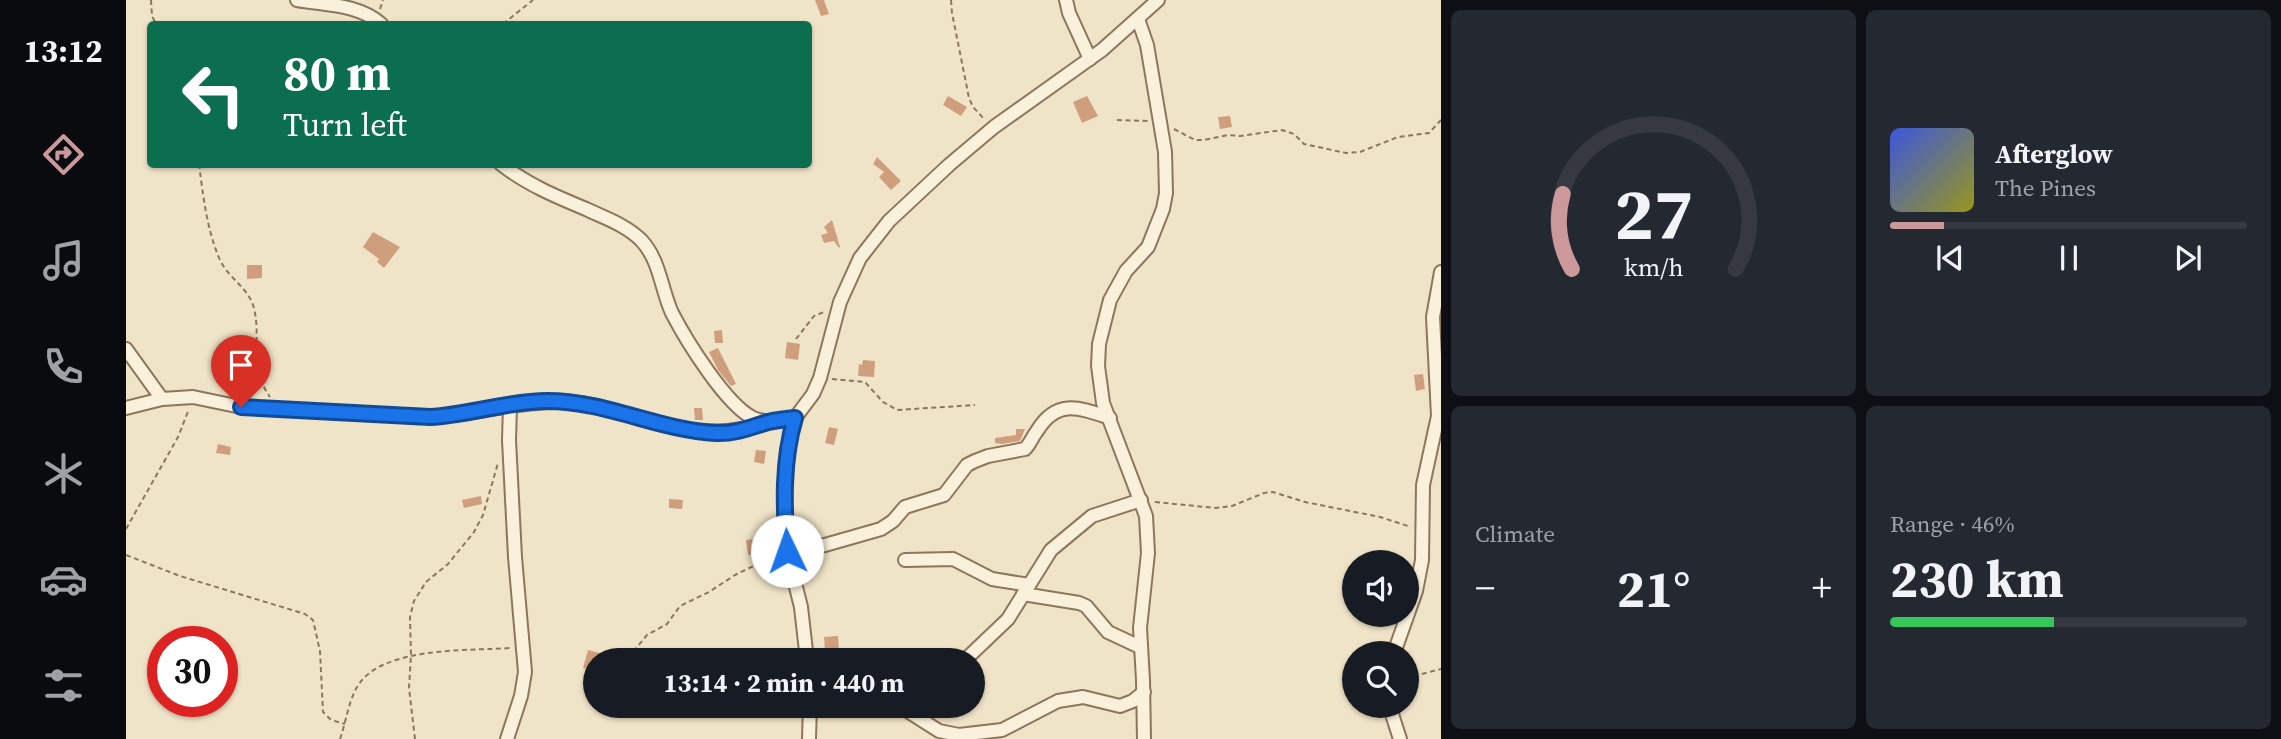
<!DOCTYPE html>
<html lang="en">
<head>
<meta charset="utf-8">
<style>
  body { margin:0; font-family:"Source Serif 4",serif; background:#242831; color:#f1f3f6; height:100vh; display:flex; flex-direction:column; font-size:26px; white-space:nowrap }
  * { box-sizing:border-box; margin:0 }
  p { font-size:23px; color:#9ea1a6 }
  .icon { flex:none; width:38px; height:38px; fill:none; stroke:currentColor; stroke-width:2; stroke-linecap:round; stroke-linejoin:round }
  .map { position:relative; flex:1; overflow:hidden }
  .panel { display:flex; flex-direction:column; gap:10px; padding:10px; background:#0d0f14; width:840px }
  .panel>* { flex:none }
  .banner { position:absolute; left:21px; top:21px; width:665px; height:147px; border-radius:7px; box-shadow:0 2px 5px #0004; background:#0b6e4f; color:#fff; overflow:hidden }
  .tools { position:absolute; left:1216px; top:550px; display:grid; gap:14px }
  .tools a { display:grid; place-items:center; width:77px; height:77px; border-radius:50%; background:#171b24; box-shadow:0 2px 5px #0004; font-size:35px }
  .speed { position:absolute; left:21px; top:626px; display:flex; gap:14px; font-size:35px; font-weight:700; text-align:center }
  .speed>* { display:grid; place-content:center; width:91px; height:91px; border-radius:50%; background:#171b24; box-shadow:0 2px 5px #0004; line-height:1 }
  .speed .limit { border:10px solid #d22; background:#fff; color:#111 }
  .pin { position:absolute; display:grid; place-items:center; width:60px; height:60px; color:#fff; margin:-72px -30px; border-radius:50% 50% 50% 0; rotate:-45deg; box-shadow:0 0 7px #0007 }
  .pin .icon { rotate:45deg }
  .me { position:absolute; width:77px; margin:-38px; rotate:357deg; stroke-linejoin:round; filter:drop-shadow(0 0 5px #0008) }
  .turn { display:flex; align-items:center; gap:24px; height:147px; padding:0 21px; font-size:32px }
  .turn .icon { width:91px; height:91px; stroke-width:2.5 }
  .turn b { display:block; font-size:49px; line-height:60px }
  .big { font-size:52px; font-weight:700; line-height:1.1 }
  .panel .tile { flex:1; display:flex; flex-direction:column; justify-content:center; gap:10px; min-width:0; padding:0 24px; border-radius:10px; background:#242831 }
  .panel .dial { align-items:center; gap:0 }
  .dial svg { height:182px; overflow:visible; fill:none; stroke:#363941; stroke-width:7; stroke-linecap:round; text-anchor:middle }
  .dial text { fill:#f1f3f6; stroke:none }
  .song { display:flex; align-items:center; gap:21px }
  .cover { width:84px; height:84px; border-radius:10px; background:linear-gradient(135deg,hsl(230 70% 55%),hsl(60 70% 35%)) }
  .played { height:7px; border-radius:4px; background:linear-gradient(90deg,#cc999b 15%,#363941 15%) }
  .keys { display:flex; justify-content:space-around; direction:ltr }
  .heat { display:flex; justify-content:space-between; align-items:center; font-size:38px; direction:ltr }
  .charge { height:10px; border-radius:5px; background:linear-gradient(90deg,#34c759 46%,#363941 0) }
  .panel .tiles { flex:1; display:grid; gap:10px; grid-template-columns:repeat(2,1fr) }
  .trip { position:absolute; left:457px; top:648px; width:402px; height:70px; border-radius:35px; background:#171b24; box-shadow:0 2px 5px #0004; font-weight:700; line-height:70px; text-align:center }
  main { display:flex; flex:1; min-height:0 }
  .tab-bar { display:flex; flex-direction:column; width:126px; justify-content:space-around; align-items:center; background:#090b0e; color:#9ea1a6 }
  .tab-bar .icon { width:49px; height:49px }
  .tab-bar .active { color:#cc999b }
  .tab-bar b { font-size:32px; color:#f1f3f6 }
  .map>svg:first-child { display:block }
  .building { fill:#cf9f7d }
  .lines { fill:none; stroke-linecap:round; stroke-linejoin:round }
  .street-casing { stroke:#8d765c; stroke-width:16 }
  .path { stroke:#8d765c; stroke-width:2; stroke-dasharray:5 3.5; stroke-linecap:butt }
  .street { stroke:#faf1dc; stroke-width:12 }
  .route-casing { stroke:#114b97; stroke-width:18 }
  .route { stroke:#1a73e8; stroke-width:12 }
</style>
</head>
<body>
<main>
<nav class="tab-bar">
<b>13:12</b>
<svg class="icon active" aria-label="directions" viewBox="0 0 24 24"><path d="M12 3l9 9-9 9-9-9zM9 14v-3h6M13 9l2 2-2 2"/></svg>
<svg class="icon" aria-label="music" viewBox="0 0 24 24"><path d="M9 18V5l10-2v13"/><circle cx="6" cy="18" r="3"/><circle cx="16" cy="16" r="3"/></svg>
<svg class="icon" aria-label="phone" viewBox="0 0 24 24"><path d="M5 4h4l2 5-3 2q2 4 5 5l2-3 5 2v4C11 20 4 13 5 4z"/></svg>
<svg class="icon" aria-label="climate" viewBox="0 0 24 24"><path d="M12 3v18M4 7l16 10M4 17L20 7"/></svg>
<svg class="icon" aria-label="car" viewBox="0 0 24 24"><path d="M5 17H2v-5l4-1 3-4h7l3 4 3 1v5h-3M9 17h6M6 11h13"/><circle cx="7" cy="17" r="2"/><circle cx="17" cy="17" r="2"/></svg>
<svg class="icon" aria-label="filters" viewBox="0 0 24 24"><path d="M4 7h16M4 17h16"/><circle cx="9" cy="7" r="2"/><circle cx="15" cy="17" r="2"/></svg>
</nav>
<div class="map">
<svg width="1315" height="739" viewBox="0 0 1315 739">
  <rect width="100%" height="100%" fill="#f0e4c8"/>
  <g class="building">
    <polygon points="689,0 698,0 703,14 695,16"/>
    <polygon points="822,96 841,107 835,116 817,105"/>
    <polygon points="961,96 972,116 956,123 947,102"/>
    <polygon points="1104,116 1106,127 1094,129 1092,117"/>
    <polygon points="751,157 775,181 765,190 753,177 758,172 747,164"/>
    <polygon points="706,220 714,247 713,248 708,241 698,243 695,235 702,233 698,227"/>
    <polygon points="247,232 274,247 258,268 251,262 253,259 237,247"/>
    <polygon points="121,265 136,265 136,278 121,279"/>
    <polygon points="596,330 597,343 589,343 588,331"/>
    <polygon points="661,342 674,344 672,360 659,358"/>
    <polygon points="592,348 610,384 605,386 592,370 583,352"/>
    <polygon points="737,360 749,361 748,377 732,376 733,364 736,365"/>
    <polygon points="1297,374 1299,389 1290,391 1288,375"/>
    <polygon points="568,408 576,408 577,420 569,420"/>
    <polygon points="703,427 712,429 708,445 699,443"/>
    <polygon points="890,429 899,429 894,441 876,444 869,443 869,438 890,435"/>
    <polygon points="92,444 105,447 104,455 90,453"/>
    <polygon points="630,450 640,451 638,464 628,462"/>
    <polygon points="355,496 356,504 338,508 336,500"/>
    <polygon points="543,499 557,500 556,509 543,508"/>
    <polygon points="634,538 636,553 622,555 620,540"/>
    <polygon points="712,636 713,650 699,651 698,637"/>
    <polygon points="462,650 489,657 489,660 469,660 469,671 457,668"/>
  </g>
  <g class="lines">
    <g class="street-casing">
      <g id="street">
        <path d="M171 0C199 5 233 4 255 24"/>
        <polyline points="940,0 943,13 964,59"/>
        <polyline points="1012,19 1021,45 1034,122 1039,152 1040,193 1037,209 1022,247 1000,271 984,300 973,344 972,366 977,403 1020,516 1022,553 1014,628 1017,680 1018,739"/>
        <path d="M375 164C400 184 431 197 460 209 479 218 500 225 515 240 534 260 535 289 546 313 560 340 600 405 627 418 640 424 655 420 669 418"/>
        <polyline points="0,349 36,399"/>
        <path d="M0 408 36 399 67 397 115 407 304 417C354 414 403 398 454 403 474 405 492 412 511 418 557 432 598 438 644 422"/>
        <path d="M661 551 699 545 755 529 767 521 779 507 818 495 841 465 849 461 862 456 899 449C905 443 906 437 911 431 931 398 954 408 984 418"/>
        <polyline points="779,560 827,559 866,579 903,585"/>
        <polyline points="897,594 953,603 960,606 982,632 1014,647"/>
        <polyline points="1268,653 1290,591 1296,560 1297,485 1312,416 1307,317 1315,272"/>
        <polyline points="681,660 675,607 661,551 658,506 661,451 669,418 687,394 694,378 714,302 734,258 763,221 823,165 868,127 976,50 1032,0"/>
        <polyline points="839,660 882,619 925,550 966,516 1015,500"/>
        <polyline points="749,705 780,710 813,731 833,735 876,730 932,701 957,697 994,706 1007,701 1018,692"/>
        <polyline points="1263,705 1274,739"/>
        <polyline points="381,739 395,696 399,672 389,557 383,440 384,406"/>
        <polyline points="683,739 684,705"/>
      </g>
    </g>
    <g class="path">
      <polyline points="25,0 26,16 30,24"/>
      <polyline points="825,0 826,13 843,98 847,107 859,120"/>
      <polyline points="254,9 257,0"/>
      <polyline points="377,24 407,0"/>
      <polyline points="991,120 1023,121"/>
      <polyline points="1048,129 1069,140 1078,140 1102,135 1114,136 1156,130 1168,134 1178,144 1220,153 1234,152 1272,137 1303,133 1315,120"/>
      <path d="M73 164C77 195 81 231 94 260 103 279 122 287 128 308 136 343 121 364 144 397"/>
      <polyline points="670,339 688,316 698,312"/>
      <polyline points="706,379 739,382 757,402 771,410 849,405"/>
      <polyline points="1029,502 1090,508 1106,506 1138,493 1147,492 1179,502 1254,517 1285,527"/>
      <polyline points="0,529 52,437 63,409"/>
      <polyline points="0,555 54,576 179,614 187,620 194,651 197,712 205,720 219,724"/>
      <polyline points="502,658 521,635 541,624 554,606 583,592 609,575 650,555"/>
      <polyline points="642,660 669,653"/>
      <polyline points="1281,682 1292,675 1315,669"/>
      <path d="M214 739C220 722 222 703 231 687 255 646 342 651 385 648"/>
      <polyline points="289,739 283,688 285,655 284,617 288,601 300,582 322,564 348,532 357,515 372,463"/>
    </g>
    <use href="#street" class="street"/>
  </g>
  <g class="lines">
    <g class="route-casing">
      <path id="route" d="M115 407 304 417C343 415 382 401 421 401 480 401 532 430 590 433 609 434 625 427 642 422 651 420 660 419 669 418 656 461 658 507 661 551"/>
    </g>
    <use href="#route" class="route"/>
  </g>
</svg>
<div class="tools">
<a><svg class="icon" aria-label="sound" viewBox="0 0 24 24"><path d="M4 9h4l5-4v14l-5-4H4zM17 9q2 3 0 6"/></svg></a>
<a><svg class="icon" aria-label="search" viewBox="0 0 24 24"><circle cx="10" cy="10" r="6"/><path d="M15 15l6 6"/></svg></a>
</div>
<div class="speed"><div class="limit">30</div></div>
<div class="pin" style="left:115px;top:407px;background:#d93025"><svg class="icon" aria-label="arrive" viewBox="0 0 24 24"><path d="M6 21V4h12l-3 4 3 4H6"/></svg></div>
<svg class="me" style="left:661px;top:551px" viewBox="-20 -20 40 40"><circle r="19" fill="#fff"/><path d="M0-13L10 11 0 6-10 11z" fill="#1a73e8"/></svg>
<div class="trip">13:14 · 2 min · 440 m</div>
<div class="banner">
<div class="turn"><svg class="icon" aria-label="left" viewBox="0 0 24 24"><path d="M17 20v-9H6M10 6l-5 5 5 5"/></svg><div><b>80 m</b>Turn left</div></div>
</div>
</div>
<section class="panel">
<div class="tiles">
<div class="tile dial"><svg viewBox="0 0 100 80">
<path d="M14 69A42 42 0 1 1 86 69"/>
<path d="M14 69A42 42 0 0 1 10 36" stroke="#cc999b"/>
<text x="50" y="56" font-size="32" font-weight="700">27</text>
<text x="50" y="72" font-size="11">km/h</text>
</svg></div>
<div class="tile">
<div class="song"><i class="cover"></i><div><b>Afterglow</b><p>The Pines</p></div></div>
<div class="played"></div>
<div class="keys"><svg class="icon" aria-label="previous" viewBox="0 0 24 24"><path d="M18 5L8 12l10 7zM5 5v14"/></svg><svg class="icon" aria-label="pause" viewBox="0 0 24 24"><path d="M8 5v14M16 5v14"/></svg><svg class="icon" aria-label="next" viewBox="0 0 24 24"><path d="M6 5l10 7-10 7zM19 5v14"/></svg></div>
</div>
<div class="tile"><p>Climate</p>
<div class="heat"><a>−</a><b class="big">21°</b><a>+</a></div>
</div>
<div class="tile"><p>Range · 46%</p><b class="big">230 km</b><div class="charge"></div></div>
</div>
</section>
</main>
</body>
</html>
